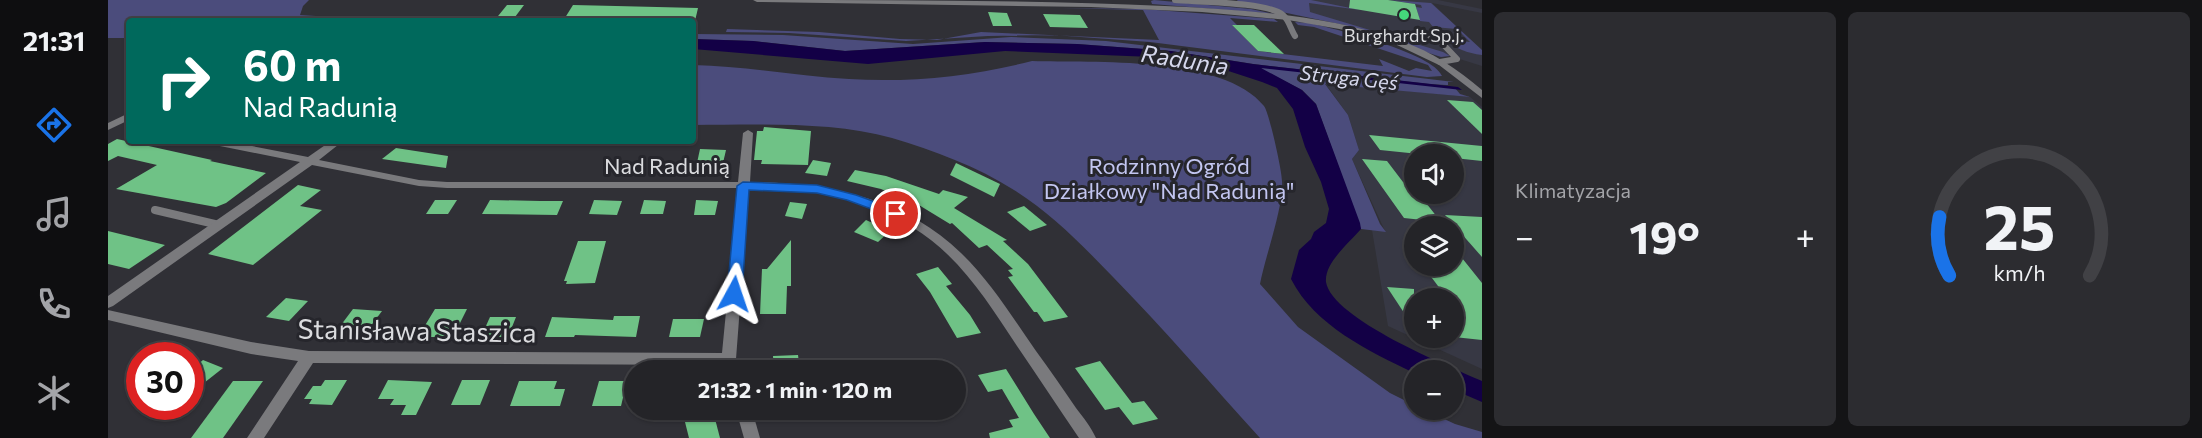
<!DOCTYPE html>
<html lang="pl">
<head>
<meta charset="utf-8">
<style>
  body { margin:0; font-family:Commissioner,sans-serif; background:#2c2c30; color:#f1f3f6; height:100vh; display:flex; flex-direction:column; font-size:22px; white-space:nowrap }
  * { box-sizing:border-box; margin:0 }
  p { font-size:20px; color:#a3a4a8 }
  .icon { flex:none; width:33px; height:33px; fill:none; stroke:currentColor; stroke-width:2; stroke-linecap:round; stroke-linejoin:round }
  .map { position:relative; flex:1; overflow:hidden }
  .panel { display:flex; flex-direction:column; gap:12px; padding:12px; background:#141416; width:720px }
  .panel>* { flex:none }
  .guide { position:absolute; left:18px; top:18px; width:570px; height:126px; border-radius:6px; box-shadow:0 2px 4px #0004,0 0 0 2px #414145; background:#00695c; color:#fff; overflow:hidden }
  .buttons { position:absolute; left:1296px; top:144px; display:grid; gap:12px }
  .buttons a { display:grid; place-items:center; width:60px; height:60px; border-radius:50%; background:#242428; box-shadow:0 2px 4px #0004,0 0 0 2px #414145; font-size:30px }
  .speed { position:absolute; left:18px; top:342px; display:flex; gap:12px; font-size:30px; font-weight:700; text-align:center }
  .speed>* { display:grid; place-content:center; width:78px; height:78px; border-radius:50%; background:#242428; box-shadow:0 2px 4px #0004,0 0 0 2px #414145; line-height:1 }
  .speed .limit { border:9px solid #d22; background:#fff; color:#111 }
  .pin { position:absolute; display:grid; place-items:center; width:51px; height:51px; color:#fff; margin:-26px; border:3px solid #fff; border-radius:50%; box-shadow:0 2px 6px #0007 }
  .me { position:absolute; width:66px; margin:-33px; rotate:5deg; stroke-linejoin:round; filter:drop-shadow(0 0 4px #0008) }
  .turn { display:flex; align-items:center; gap:21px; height:126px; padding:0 18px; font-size:27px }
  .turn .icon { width:78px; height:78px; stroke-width:2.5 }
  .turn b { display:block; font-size:42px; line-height:51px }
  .big { font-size:45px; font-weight:700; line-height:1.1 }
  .panel .widget { flex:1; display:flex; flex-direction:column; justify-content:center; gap:9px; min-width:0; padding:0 21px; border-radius:9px; background:#2c2c30 }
  .panel .dial { align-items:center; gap:0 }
  .dial svg { height:156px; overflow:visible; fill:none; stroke:#414145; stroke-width:7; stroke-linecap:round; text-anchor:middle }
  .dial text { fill:#f1f3f6; stroke:none }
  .heat { display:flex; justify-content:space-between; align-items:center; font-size:33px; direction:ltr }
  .panel .tiles { flex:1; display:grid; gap:12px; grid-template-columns:repeat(2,1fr) }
  .trip { position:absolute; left:516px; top:360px; width:342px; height:60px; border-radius:30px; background:#242428; box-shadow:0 2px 4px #0004,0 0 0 2px #414145; font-weight:700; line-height:60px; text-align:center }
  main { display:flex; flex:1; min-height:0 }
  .dock { display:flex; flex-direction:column; width:108px; justify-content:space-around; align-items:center; background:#0e0e10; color:#a3a4a8 }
  .dock .icon { width:42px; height:42px }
  .dock .current { color:#1a73e8 }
  .dock b { font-size:27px; color:#f1f3f6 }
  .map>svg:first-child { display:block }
  .built { fill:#373844; fill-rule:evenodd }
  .green { fill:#4b4c7c }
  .water { fill:#130046 }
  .building { fill:#6fc286 }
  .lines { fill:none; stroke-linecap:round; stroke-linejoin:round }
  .service-far1 { stroke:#7a7a7d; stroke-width:6 }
  .service { stroke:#7a7a7d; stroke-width:8 }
  .minor { fill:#7a7a7d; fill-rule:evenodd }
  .tertiary { fill:#7a7a7d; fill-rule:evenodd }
  .route { fill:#1a73e8; stroke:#114b97; stroke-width:1.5 }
  .poi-dot { fill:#44d77b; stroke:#26262c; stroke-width:2 }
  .labels { text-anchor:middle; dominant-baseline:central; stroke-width:6; stroke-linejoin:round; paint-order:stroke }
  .far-poi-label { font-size:18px; fill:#dbdcdf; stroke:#26262c }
  .far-water-label { font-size:20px; font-style:italic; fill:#d6d8ed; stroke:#26262c }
  .street-label { font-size:22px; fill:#dbdcdf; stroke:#26262c }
  .park-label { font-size:22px; fill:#c3c6f1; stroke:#26262c }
  .water-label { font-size:24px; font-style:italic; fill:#d6d8ed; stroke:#26262c }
  .near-street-label { font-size:27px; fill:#dbdcdf; stroke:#26262c }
</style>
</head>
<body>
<main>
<nav class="dock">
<b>21:31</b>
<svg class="icon current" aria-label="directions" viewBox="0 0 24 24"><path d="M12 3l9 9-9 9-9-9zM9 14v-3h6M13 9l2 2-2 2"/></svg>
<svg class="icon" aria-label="music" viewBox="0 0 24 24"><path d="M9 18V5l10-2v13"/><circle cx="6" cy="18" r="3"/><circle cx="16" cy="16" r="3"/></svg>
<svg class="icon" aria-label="phone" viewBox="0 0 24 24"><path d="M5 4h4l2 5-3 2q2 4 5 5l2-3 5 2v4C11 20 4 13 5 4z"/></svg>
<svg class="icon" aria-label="climate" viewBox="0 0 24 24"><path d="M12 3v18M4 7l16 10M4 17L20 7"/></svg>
</nav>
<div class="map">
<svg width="1374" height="438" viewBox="0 0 1374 438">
  <rect width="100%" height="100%" fill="#303036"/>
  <g class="built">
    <polygon points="1184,0 1330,0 1374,9 1374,13 1324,3 1374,51 1374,66 1223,19 1192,12"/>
    <path d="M1217 83 1362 97 1374 107V369L1280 326 1264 230 1277 231 1244 159 1251 150 1240 115ZM1306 154H1346V194H1306ZM1306 226H1346V266H1306ZM1306 298H1346V338H1306Z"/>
  </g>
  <g class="green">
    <polygon points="0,0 201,0 195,6 192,15 208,16 202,21 21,21 21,38 0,38"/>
    <polygon points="1046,0 1143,9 1167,14 1044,4 1043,1"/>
    <polygon points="1129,0 1203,0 1252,10 1201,3 1202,12 1335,52 1342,56 1333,57 1236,25 1131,3"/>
    <path d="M1282 0 1323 3 1374 50V55C1359 53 1348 49 1337 39L1362 42 1349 29 1325 27 1321 22 1312 21 1308 7 1314 8 1313 5Z"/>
    <path d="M953 8 1035 9 1166 19 1170 22 1122 18 1129 25H1124L1150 51 1275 66 1271 59 1301 71 1308 68 1324 71 1320 65 1206 27 1190 25 1187 22 1201 23C1228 29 1325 53 1334 76L1319 77 1042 42 945 35 880 36 798 41 681 33 618 32 619 29 711 32 792 39 829 40 873 32 1051 40 1035 10Z"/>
    <polygon points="585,34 675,35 805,44 903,37 998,41 1346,82 1340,82 1340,85 1338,85 1321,84 1145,64 1063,51 969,44 877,42 737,51 645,41 585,39"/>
    <path d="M924 61C985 63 1115 55 1156 106 1161 112 1174 171 1174 181 1176 206 1157 257 1152 284L1190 327 1282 393 1306 405V410H1317L1347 424 1374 432V438H1152C1103 384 1056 329 1005 277 974 245 943 213 906 190 870 167 825 150 784 138 723 121 648 125 585 125V65C637 66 689 76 741 79 802 83 865 76 924 61Z"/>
    <polygon points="1156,67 1347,88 1352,94 1362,97 1217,84 1240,115 1251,150 1244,159 1272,224 1278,232 1253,229 1208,104 1194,90 1153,69"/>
  </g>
  <path class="water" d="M585 39 645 41 737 51 877 42 969 44 1063 51 1145 64 1350 87 1354 90 1153 68 1194 90 1208 104 1252 223 1253 229C1242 242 1216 263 1218 282 1224 319 1342 367 1374 381V402L1346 390V370H1306V373C1261 351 1207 326 1183 279L1191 250 1203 239 1206 232 1218 223 1221 209 1213 182 1197 147 1185 109 1169 88 1154 82 1099 64 1044 57 897 51 760 64 585 49Z"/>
  <g class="building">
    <polygon points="1242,0 1280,0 1307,4 1312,20 1241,8"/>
    <polygon points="399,5 416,5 404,21 386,21"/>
    <polygon points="465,5 508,6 590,8 587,21 455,21"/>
    <polygon points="880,12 899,13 904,26 885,26"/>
    <polygon points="935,14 972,15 980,28 942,27"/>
    <polygon points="1124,25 1146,25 1176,54 1150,51"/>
    <polygon points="1339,100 1365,102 1374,110 1374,134"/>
    <polygon points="656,127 703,131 700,165 653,164 654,160 646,160 649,131 655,131"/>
    <polygon points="1261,135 1374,146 1374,161 1346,158 1346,154 1311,154 1272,150"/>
    <polygon points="9,139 104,160 102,161 158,173 118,203 108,207 8,189 49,165 10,156 0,161 0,144"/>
    <polygon points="288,148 340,156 338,168 274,159"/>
    <polygon points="592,149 618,150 615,163 589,163"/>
    <polygon points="1254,159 1279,161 1295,182 1304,183 1306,194 1311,194 1333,222 1296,218"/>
    <polygon points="705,160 723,163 719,176 697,173"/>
    <polygon points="848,163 892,184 886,197 842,175"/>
    <polygon points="747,170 778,176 831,194 835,190 860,197 846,208 899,240 895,241 920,264 960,317 936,322 929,312 926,312 900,277 905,276 900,270 905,269 879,245 871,248 844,223 842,224 801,199 800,201 773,189 739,181"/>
    <polygon points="190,185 213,190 192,206 214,210 145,265 100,254"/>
    <polygon points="327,200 349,200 340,214 318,214"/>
    <polygon points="382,200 432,201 455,201 449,215 374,214"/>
    <polygon points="486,200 514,201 509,215 481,214"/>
    <polygon points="536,200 558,201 555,214 532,214"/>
    <polygon points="588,200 610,201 607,215 586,215"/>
    <polygon points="682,202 699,204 694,219 677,216"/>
    <polygon points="916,206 939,225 922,231 899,212"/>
    <polygon points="1337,215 1374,217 1374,257"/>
    <polygon points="758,220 782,231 770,242 746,232"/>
    <polygon points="0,231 57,245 21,269 0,264"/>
    <polygon points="683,240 683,286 679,286 678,314 652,314 654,269 659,269"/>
    <polygon points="470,241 498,241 487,283 458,284 459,281 456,281"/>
    <polygon points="1346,248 1374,283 1374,340 1346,337 1346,298 1339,298 1315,266 1346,266"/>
    <polygon points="830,267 844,284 838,286 862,315 873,333 849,338 822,292 808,274"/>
    <polygon points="1279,287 1306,289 1306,328"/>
    <polygon points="178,298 200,301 181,321 158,317"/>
    <polygon points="245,309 274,311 259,331 230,329"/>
    <polygon points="327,309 359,309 347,333 340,333 339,337 310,337"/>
    <polygon points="506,316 532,316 528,337 467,335 466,337 437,337 444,317 505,320"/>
    <polygon points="382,317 408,317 400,337 373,337"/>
    <polygon points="565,319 596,319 592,337 561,337"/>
    <polygon points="690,355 692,370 666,370 665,356"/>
    <polygon points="95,360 115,368 82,394 82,371"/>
    <polygon points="992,361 1024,403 1036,401 1050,419 1025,425 1011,407 997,410 967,368"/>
    <polygon points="898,369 926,414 942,438 882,438 881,433 905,427 901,420 911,418 894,389 880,392 870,375"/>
    <polygon points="217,380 239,380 224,405 201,404 204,399 196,399 205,386 213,386"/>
    <polygon points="280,380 324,382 308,415 293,415 298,405 282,405 286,399 270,399"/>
    <polygon points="354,380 382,380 372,405 343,405"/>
    <polygon points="125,381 155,381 115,438 83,438"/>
    <polygon points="411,381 449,381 446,389 457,389 452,406 402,406"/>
    <polygon points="491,381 519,381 513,406 484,406"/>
    <polygon points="606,415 612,438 581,438 577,422"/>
  </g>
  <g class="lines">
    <g class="service-far1">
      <path d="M1067 0C1089 2 1160 2 1175 15 1181 20 1183 30 1187 36"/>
      <polyline points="1300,33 1332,41 1349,59 1332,62"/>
    </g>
    <polyline class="service" points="47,210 111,225"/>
    <g class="minor">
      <polygon points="21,113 21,120 0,130 0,123"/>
      <path d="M640 130 645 133 642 182C717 182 798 198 853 253 883 282 905 318 928 351 942 370 955 389 968 408 975 417 983 427 988 438H971C950 407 930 377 909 346 880 302 851 255 804 227 756 197 697 188 641 188L628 359 632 370H618L616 365 205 363 156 438H139L190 361 143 354 0 320V310L143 342 201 351 614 353 630 188H339L311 186 204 165 5 306 0 308V296L192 162 102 144 97 141H118L200 157 223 141H235L211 160 311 180 339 182H630L635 133Z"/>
      <polygon points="628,410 644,410 652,438 636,438"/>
    </g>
    <path class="tertiary" d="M645 0C782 0 920 0 1057 6 1136 10 1218 14 1293 41 1325 52 1349 69 1374 90V98L1331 65 1289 45 1237 30 1180 20 1094 12 983 7 649 2Z"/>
  </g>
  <polygon class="route" points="635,182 709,185 748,195 793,211 795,214 788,218 739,200 709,193 641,190 634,294 632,298 621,298 619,294 629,186"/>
  <circle class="poi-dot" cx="1296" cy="15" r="6"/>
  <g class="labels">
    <g class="far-poi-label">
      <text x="1296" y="35">Burghardt Sp.j.</text>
    </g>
    <g class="far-water-label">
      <text transform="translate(1241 77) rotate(6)">Struga Gęś</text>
    </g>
    <g class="street-label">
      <text x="559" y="165">Nad Radunią</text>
    </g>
    <g class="park-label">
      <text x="1061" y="165">Rodzinny Ogród<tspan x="1061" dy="25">Działkowy "Nad Radunią"</tspan></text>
    </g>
    <g class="water-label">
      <text transform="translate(1077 59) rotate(9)">Radunia</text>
    </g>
    <g class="near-street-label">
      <text transform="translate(309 330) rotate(1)">Stanisława Staszica</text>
    </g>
  </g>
</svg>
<div class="buttons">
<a><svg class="icon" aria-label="sound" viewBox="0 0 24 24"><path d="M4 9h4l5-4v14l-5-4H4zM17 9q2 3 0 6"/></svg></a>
<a><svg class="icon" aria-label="layers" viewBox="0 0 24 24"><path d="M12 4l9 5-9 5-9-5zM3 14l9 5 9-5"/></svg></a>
<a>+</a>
<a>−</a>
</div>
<div class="speed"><div class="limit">30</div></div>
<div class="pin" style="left:788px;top:214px;background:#d93025"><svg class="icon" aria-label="arrive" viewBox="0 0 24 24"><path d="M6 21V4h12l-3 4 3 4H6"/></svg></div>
<svg class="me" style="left:626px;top:294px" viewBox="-20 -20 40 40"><path d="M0-17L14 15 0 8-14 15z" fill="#1a73e8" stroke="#fff" stroke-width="4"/></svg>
<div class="trip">21:32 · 1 min · 120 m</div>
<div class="guide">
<div class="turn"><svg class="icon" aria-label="right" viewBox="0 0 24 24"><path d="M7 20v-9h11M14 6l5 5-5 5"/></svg><div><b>60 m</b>Nad Radunią</div></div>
</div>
</div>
<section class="panel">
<div class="tiles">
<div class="widget"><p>Klimatyzacja</p>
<div class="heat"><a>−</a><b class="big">19°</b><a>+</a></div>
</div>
<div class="widget dial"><svg viewBox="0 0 100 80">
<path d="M14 69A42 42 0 1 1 86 69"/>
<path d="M14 69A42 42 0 0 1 9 39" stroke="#1a73e8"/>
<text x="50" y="56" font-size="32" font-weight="700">25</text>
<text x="50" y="72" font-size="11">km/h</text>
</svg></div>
</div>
</section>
</main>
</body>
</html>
